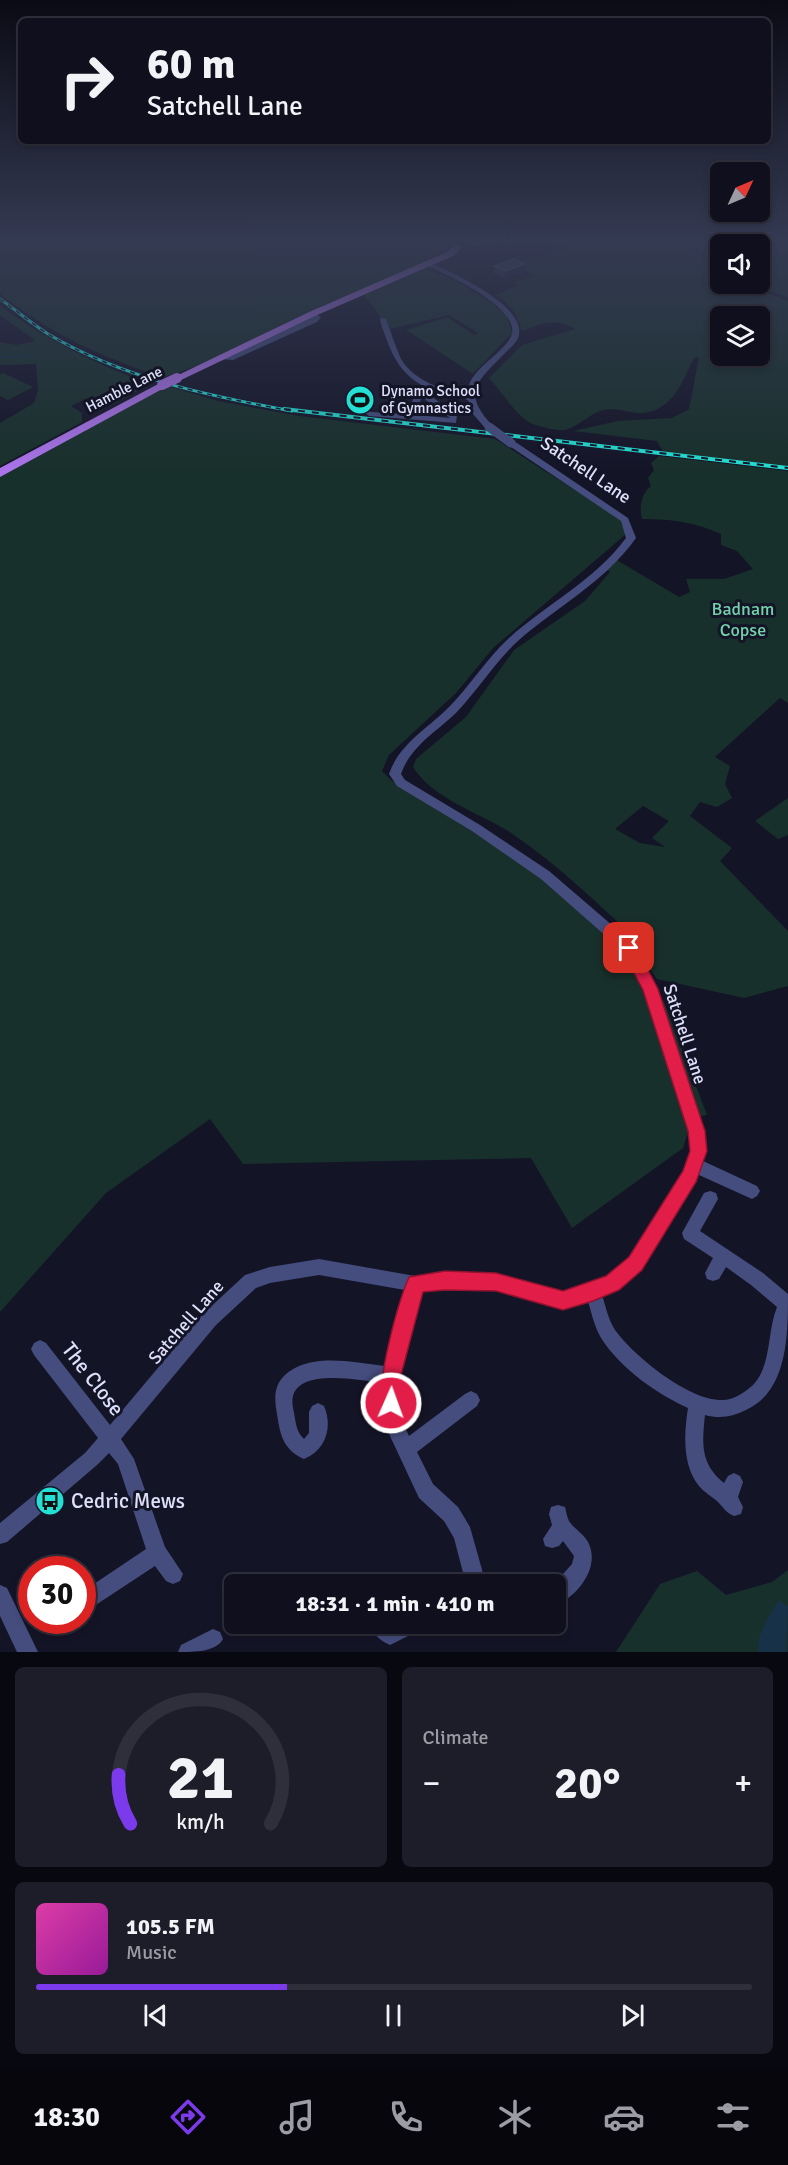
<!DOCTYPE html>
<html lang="en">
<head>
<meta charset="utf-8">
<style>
  body { margin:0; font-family:Signika,sans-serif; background:#1d1d2a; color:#f1f3f6; height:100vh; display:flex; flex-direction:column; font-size:22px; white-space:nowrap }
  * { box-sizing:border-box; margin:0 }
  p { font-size:20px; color:#9b9ca4 }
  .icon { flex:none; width:33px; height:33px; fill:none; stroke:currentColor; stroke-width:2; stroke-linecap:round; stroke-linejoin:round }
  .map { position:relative; height:1652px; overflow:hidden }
  .details { display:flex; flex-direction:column; gap:15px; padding:15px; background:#080810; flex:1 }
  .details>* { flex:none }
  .banner { position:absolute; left:18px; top:18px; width:753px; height:126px; border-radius:9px; box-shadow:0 3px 9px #0003,0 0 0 2px #2f2f3b; background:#0f0f1d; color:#f1f3f6; overflow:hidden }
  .needle { width:39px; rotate:46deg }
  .buttons { position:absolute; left:710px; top:162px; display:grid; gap:12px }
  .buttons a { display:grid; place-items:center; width:60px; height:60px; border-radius:9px; background:#0f0f1d; box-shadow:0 3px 9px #0003,0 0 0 2px #2f2f3b; font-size:30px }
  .speed { position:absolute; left:18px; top:1556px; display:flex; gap:12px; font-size:30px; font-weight:700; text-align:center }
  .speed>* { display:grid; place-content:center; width:78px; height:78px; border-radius:50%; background:#0f0f1d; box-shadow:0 3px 9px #0003,0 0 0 2px #2f2f3b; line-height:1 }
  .speed .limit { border:9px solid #d22; background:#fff; color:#111 }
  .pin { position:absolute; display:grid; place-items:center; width:51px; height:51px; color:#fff; margin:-26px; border-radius:12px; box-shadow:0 3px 9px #0006 }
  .me { position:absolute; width:66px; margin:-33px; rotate:2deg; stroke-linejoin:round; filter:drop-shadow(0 0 4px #0008) }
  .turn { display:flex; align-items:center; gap:21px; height:126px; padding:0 30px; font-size:27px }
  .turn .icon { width:78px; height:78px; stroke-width:2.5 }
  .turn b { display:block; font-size:42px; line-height:51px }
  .big { font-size:45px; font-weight:700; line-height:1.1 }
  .details .card { flex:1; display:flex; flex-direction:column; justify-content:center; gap:9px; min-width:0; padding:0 21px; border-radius:9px; background:#1d1d2a }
  .details .dial { align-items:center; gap:0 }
  .dial svg { height:156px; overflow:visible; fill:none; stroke:#2f2f3b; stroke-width:7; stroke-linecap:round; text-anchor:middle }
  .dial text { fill:#f1f3f6; stroke:none }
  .song { display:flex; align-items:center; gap:18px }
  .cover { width:72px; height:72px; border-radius:9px; background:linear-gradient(135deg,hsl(320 70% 55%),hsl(300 70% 35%)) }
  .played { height:6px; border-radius:3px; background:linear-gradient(90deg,#7c3aed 35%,#2f2f3b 35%) }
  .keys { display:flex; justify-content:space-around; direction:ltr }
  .heat { display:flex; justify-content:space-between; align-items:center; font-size:33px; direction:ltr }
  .details .tiles { flex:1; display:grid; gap:15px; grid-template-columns:1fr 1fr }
  .card:last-child { grid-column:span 2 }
  .trip { position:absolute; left:224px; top:1574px; width:342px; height:60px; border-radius:9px; background:#0f0f1d; box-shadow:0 3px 9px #0003,0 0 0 2px #2f2f3b; font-weight:700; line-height:60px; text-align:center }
  .tabs { display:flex; height:96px; justify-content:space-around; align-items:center; background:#06060c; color:#9b9ca4 }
  .tabs .icon { width:42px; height:42px }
  .tabs .current { color:#7c3aed }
  .tabs b { font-size:27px; color:#f1f3f6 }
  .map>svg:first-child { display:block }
  .green { fill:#18302b; fill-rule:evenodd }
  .water { fill:#163148 }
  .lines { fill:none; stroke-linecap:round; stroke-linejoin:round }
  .stream { stroke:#163148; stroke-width:1.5 }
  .minor { fill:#454d7f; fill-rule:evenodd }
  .major { fill:#ab74eb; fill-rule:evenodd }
  .rail-far1-casing { stroke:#24e0d4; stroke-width:3 }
  .rail-casing { stroke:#24e0d4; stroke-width:4 }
  .rail-far1 { stroke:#141427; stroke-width:1.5; stroke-dasharray:5; stroke-linecap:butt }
  .rail { stroke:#141427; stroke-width:2; stroke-dasharray:7; stroke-linecap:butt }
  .minor-bridge { stroke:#454d7f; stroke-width:9 }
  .major-bridge { stroke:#ab74eb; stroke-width:10 }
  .wall { fill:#312f52 }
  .shaded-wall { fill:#1e1c39 }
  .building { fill:#444264; stroke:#5c5b7b; stroke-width:1.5 }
  .route { fill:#e11d48; stroke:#92132f; stroke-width:1.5 }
  .labels { text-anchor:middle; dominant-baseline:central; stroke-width:6; stroke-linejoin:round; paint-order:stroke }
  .far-street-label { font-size:15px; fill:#dee0fa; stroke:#141427 }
  .far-poi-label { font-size:15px; fill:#dee0fa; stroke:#141427; text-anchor:start }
  .street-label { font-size:18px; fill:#dee0fa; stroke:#141427 }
  .park-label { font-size:18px; fill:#73d2aa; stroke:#141427 }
  .near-street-label { font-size:21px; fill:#dee0fa; stroke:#141427 }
  .near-poi-label { font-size:21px; fill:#dee0fa; stroke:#141427; text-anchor:start }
</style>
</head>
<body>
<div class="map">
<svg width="788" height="1652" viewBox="0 0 788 1652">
  <rect width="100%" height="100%" fill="#141427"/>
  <g class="green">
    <path d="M0 241H442L447 248C408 275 360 289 317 308 266 330 217 363 162 377 104 358 53 335 4 297L0 293Z"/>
    <path d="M551 241H680L720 268V284H744L788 301V466L663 452 657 441 573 431 618 421 672 418 689 409 699 357 694 358C685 375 678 397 661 407 641 419 630 410 611 409 593 409 581 426 565 430 558 431 539 427 533 424 513 414 504 393 489 378L522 345 575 329C555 317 542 324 522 331 517 315 510 303 495 295L517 286 513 283 534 276 514 263 576 246 570 243 556 245ZM720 316H759V356H720Z"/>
    <polygon points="688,241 788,241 788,298 753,284 759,284 759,244 720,244 720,264"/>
    <polygon points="425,269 453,279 489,301 507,315 512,333 473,374 406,330 447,317 474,335 478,333 449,315 390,329 364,295"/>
    <path d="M0 306C45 339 97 365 150 384L110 406 87 398 71 406 82 413V422L0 466V423L34 403 38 390 36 364 0 365V342L16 345 36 341 0 315Z"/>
    <polygon points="3,373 33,387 8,400 0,396 0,375"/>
    <polygon points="167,386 218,401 299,416 495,439 623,521 626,534 493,648 456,693 389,755 382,771 392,781 473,828 544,879 627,952 650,989 664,1002 707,1115 692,1118 683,1148 572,1228 531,1158 243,1164 210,1119 106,1193 0,1312 0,475"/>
    <path d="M659 456 788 471V703L780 698 715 757 730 766 725 784 732 798 717 807 700 802 690 816 732 848 720 861 788 931V986L744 998 657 979 643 960 650 955 644 946C601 907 559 865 511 833 479 812 434 800 413 767L416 759 466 717 514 650 585 601 610 572 604 567 615 559 679 597 690 592 686 579H724L753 569 737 551 721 545V534C694 522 671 519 642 519 639 508 641 494 651 486L648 478 654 470 651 463ZM643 806 669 821 652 838 665 847 640 843 615 829Z"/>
    <polygon points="788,798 788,835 778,839 755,821"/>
    <polygon points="788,1570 788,1652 616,1652 660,1584 697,1571 726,1595 772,1582"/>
  </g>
  <path class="water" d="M779 1600 788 1607 786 1652H759C755 1635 770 1614 779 1600Z"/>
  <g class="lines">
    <polyline class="stream" points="0,357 28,357"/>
    <g class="minor">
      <polygon points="450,241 457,241 458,243 455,245"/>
      <path d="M426 263H430C451 272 534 308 517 340 514 345 508 350 504 354 478 381 461 392 492 425V429H486L473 414 468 400 437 391 428 394 457 415 456 423 369 416 360 409 364 407 371 412 406 414 416 393 429 389C404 377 394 361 385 335 383 329 380 323 380 318L386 319C391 332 395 346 401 359 414 381 443 390 466 395 468 389 469 382 473 377 483 363 499 354 509 340 530 311 445 274 426 265ZM422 397 450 418 414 415Z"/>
      <polygon points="310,313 314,313 321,317 317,322 233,360 220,359 216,357 220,355 229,356 311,318"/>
      <path d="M508 441H514L628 518 636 538C604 583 559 605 519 640 495 662 478 690 456 713 436 732 410 747 401 774L405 780 480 825 549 871 634 944 657 989 703 1131 707 1151 703 1161 757 1186 760 1191 757 1196 752 1199 699 1175 641 1269 618 1289 602 1295C606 1307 608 1319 615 1330 634 1356 687 1399 720 1400 733 1401 744 1393 753 1385 772 1365 767 1331 777 1307L751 1285 726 1267 719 1279 713 1281 707 1279 705 1273 713 1258 684 1239 682 1233 704 1193 710 1191 716 1193 718 1199 700 1231 763 1273 788 1294C788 1334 788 1391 746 1410 732 1417 720 1419 705 1415 702 1443 700 1464 724 1483L728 1476 734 1473 740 1476 743 1482 738 1497 743 1507 741 1514 734 1516C726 1513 723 1507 717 1501 711 1496 704 1492 699 1486 682 1465 684 1433 688 1408 657 1394 623 1370 603 1341 595 1329 592 1315 588 1301 553 1316 531 1295 497 1290 472 1287 446 1288 421 1291 410 1336 386 1391 409 1436L465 1394 471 1391 477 1394 480 1400 477 1406 417 1452 433 1484 458 1507 470 1527 486 1584H466L454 1538 444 1521 419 1498 390 1436 382 1403V1383C358 1380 285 1365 293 1408 296 1420 295 1431 304 1439L309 1433V1412L312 1406 318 1403 324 1406C333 1427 326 1450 304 1459 283 1450 280 1434 277 1414 273 1393 275 1378 297 1367 323 1355 357 1363 385 1366L405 1290 319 1275 270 1283 256 1288 216 1325 121 1439 134 1459 165 1547 183 1574 180 1581 173 1584 166 1581 155 1566 82 1614V1592L146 1549 118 1464 109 1453 97 1465 7 1542 0 1544V1523L85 1453 98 1438 34 1355 31 1349 34 1343 40 1340 46 1343 110 1425 204 1313 245 1275 270 1267 319 1259 415 1276 445 1272 497 1274 563 1292 576 1290 606 1277 629 1257 687 1166 691 1151 689 1131 643 990 624 952 541 879 472 831 397 786 389 774C399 745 425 730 446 710 469 688 485 660 509 638 548 603 594 581 626 538L621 521 508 445Z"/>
      <path d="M558 1505 565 1507C566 1511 567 1517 569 1521 574 1529 583 1533 588 1542 601 1567 578 1596 555 1606L554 1584 572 1564 574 1556 563 1541 559 1546 552 1548 545 1546 543 1539 552 1525 549 1514 551 1507Z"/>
      <polygon points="365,1572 374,1577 377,1584 356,1584 358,1575"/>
      <polygon points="0,1585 7,1588 38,1652 17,1652 0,1616"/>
      <path d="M368 1623H423L420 1630 390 1645C380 1641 372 1633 368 1623Z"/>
      <path d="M213 1629 220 1632 223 1639C216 1652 194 1652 178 1652L181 1645Z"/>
    </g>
    <g class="major">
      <polygon points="502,241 471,245 467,242 467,241"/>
      <polygon points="456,245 463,247 453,256 315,316 181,380 172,378 309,312 447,252"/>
      <polygon points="162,382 166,383 166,387 0,477 0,468"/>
    </g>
    <g class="rail-far1-casing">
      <path id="rail-far1" d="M0 299C16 310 32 324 48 334 122 378 209 396 292 411"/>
    </g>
    <g class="rail-casing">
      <polyline id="rail" points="284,409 788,468"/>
    </g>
    <use href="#rail-far1" class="rail-far1"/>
    <use href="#rail" class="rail"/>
    <polyline class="minor-bridge" points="489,427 511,443"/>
    <polyline class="major-bridge" points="162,385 177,378"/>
  </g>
  <polygon class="wall" points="525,264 524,271 504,278 494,273 494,266"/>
  <polygon class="shaded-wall" points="525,264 524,271 504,278 505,271"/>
  <polygon class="building" points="514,259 525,264 505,271 494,266"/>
  <linearGradient id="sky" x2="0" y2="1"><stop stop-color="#0b0b15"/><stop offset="0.51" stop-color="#343a52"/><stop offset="1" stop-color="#343a52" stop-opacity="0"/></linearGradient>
  <rect width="788" height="472" fill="url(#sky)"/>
  <path class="route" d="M629 941 634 943 658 989 705 1131 707 1151 696 1182 642 1270 619 1290 593 1301 563 1310 496 1291 445 1290 423 1292 401 1375V1403L398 1410 391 1413 384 1410C374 1386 398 1303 409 1277L445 1271 496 1273 563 1291 606 1276 629 1257 683 1171 690 1151 688 1131 643 990 621 948Z"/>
  <defs>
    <g id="stadium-disc" transform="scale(1.5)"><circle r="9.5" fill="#24e0d4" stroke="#141427"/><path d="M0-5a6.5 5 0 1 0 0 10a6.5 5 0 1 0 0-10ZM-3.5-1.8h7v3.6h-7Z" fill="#111"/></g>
    <g id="bus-disc" transform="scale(1.5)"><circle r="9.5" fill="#24e0d4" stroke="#141427"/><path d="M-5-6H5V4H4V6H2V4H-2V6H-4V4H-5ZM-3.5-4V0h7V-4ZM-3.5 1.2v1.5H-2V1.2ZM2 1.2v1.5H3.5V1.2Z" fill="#111"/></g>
  </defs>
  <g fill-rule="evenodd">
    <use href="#stadium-disc" x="360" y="400"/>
    <use href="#bus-disc" x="50" y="1501"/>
  </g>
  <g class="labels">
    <g class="far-street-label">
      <text transform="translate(124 389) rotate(-27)">Hamble Lane</text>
    </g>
    <g class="far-poi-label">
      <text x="381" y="391">Dynamo School<tspan x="381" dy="17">of Gymnastics</tspan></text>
    </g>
    <g class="street-label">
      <text transform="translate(586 470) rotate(34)">Satchell Lane</text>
      <text transform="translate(685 1034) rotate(72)">Satchell Lane</text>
      <text transform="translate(186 1322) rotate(-49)">Satchell Lane</text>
    </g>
    <g class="park-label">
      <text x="743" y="609">Badnam<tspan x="743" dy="21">Copse</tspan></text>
    </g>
    <g class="near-street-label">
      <text transform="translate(93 1379) rotate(52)">The Close</text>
    </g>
    <g class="near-poi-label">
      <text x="71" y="1501">Cedric Mews</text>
    </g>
  </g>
</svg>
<div class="buttons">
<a><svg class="needle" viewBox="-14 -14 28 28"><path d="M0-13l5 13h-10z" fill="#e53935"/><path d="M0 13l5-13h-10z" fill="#9b9ca4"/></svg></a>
<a><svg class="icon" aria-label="sound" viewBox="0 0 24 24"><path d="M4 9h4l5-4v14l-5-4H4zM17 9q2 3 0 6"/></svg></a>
<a><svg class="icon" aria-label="layers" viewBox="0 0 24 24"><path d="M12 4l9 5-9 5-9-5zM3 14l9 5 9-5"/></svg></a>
</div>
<div class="speed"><div class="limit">30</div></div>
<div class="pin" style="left:629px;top:948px;background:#d93025"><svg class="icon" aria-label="arrive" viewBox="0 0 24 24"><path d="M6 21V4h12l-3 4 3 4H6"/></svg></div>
<svg class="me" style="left:391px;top:1403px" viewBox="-20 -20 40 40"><circle r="17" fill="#e11d48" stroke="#fff" stroke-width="3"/><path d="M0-11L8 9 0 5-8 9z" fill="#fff"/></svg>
<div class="trip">18:31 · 1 min · 410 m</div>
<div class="banner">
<div class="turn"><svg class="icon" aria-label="right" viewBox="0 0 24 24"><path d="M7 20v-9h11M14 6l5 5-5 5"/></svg><div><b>60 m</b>Satchell Lane</div></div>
</div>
</div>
<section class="details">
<div class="tiles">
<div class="card dial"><svg viewBox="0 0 100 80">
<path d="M14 69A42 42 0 1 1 86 69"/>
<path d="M14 69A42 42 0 0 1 8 44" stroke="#7c3aed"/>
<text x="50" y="56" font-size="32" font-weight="700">21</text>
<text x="50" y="72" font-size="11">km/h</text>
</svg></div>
<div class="card"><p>Climate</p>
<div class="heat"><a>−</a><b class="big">20°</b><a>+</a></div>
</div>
<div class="card">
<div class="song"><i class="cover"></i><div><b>105.5 FM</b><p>Music</p></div></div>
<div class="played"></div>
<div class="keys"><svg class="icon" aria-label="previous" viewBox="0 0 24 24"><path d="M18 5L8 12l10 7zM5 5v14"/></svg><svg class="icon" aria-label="pause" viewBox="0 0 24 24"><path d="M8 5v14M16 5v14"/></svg><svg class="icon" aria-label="next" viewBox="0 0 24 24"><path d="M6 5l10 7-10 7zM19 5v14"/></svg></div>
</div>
</div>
</section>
<nav class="tabs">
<b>18:30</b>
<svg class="icon current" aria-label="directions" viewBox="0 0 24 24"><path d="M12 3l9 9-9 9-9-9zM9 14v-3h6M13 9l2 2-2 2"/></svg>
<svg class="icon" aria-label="music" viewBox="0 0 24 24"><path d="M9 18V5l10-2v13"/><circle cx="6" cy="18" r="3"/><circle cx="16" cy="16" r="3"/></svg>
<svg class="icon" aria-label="phone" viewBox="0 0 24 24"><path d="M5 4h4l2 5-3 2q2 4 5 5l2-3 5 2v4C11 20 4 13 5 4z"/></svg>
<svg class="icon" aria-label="climate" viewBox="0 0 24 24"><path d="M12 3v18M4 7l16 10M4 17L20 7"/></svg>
<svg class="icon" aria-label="car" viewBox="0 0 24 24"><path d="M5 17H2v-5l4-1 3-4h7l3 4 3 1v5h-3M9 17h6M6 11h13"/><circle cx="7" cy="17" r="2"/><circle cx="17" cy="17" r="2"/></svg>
<svg class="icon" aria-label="filters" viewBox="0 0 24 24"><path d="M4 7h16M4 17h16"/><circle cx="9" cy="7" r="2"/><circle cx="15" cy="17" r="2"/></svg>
</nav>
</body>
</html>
